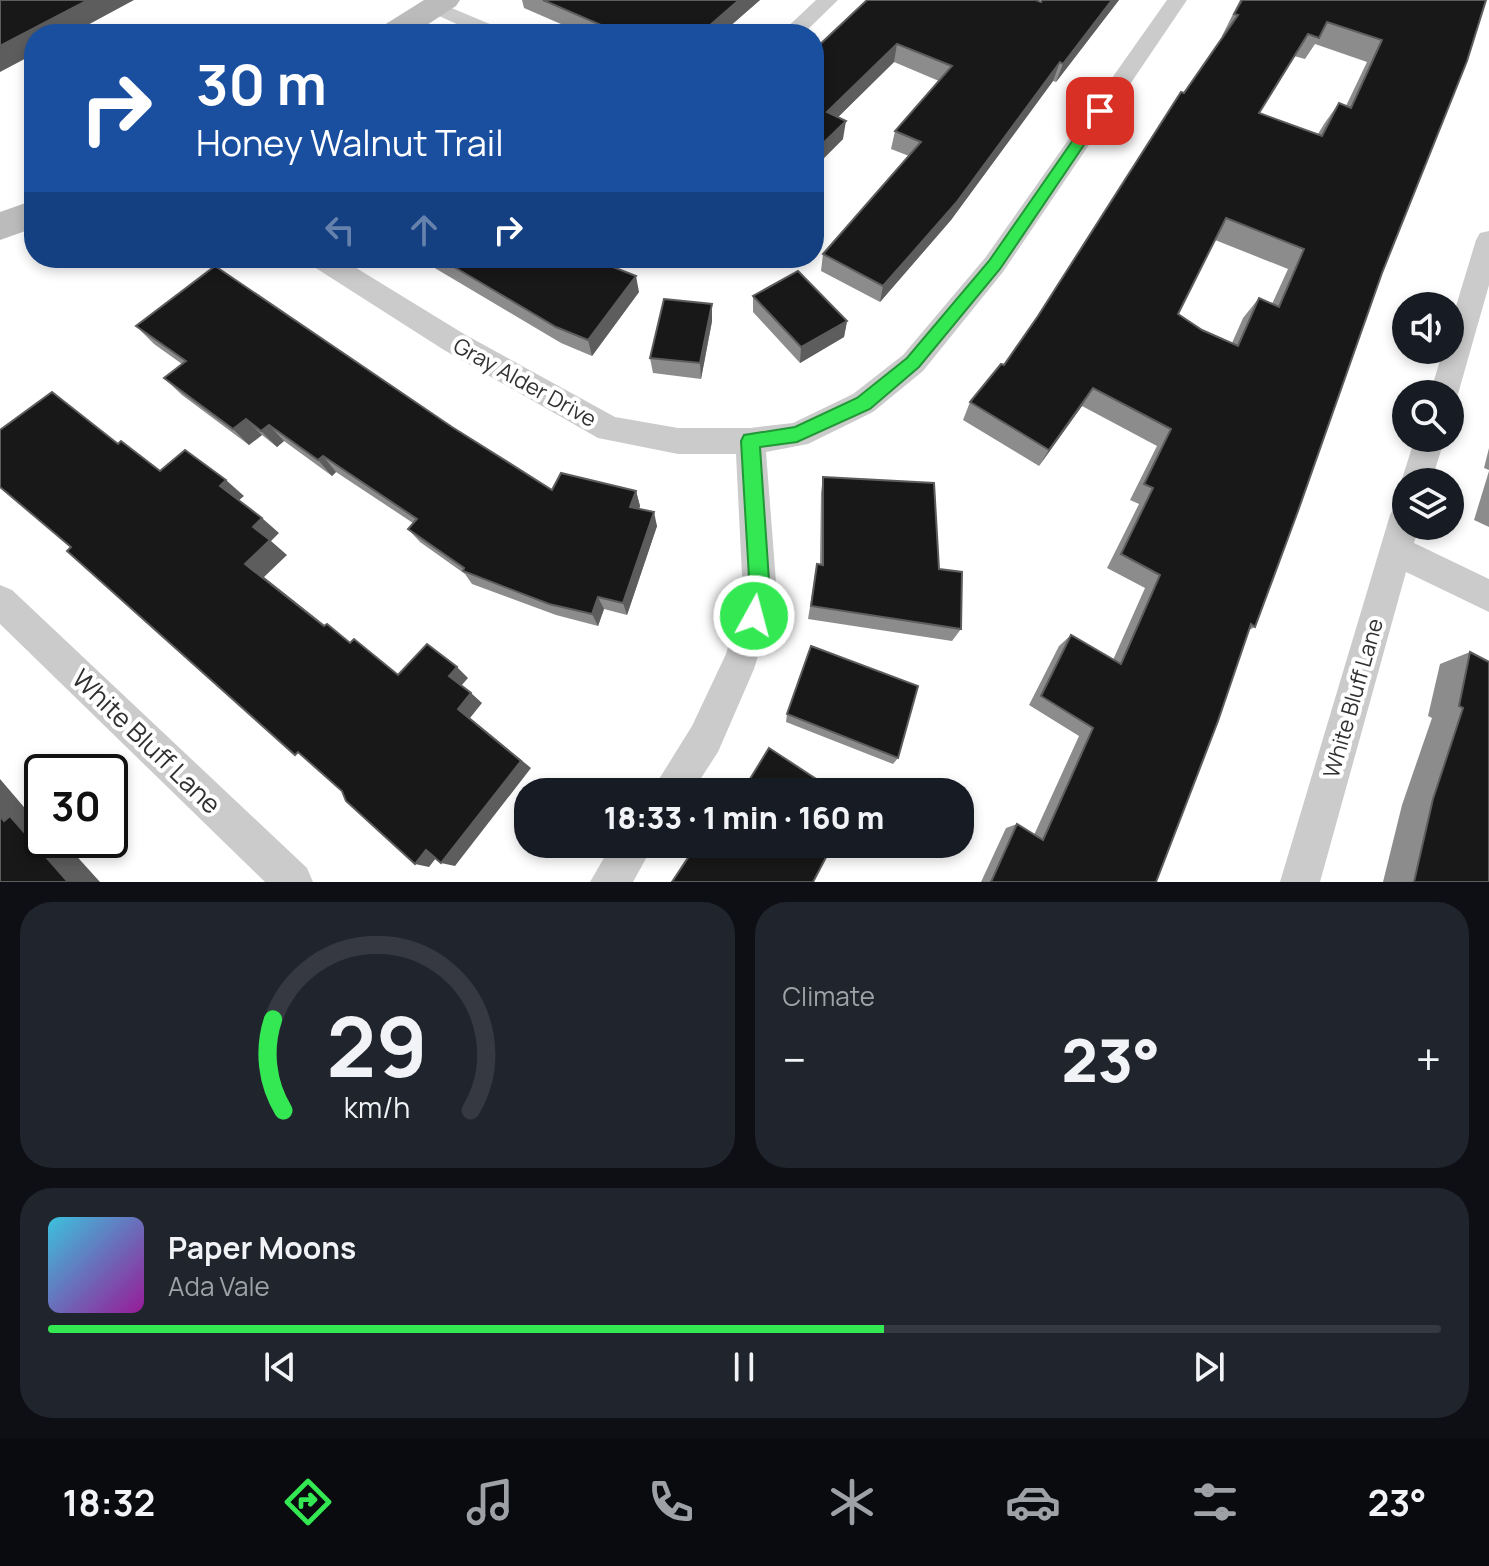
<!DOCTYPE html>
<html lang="en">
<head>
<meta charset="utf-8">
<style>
  body { margin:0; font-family:Manrope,sans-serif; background:#20242c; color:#f1f3f6; height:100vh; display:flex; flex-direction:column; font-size:30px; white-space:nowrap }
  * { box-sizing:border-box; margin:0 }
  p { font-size:26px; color:#9ea1a6 }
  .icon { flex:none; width:44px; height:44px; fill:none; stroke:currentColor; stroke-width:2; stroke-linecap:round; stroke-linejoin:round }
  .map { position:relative; height:882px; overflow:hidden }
  .side { display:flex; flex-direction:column; gap:20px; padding:20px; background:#0d0f14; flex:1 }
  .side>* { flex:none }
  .hud { position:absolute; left:24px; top:24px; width:800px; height:244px; border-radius:32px; box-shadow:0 4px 12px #0003; background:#1a4fa0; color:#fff; overflow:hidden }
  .controls { position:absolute; left:1392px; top:292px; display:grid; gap:16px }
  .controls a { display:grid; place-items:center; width:72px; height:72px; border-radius:50%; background:#171b24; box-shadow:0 4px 12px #0003; font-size:40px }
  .speed { position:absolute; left:24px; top:754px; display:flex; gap:16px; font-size:40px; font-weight:700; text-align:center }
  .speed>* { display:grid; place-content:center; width:104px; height:104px; border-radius:50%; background:#171b24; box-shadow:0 4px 12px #0003; line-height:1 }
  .speed .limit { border:4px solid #111; border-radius:12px; background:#fff; color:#111 }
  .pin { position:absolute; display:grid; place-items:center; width:68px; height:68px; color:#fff; margin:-34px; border-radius:16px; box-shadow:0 4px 12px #0006 }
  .me { position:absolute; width:88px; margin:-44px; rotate:7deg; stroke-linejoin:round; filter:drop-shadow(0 0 6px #0008) }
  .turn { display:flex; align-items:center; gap:28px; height:168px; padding:0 40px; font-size:36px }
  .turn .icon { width:104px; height:104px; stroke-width:2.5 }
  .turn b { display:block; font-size:56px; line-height:68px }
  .lanes { display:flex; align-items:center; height:76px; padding:0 40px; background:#0003; justify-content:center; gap:40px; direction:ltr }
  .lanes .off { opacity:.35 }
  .big { font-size:60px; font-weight:800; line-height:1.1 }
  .side .card { flex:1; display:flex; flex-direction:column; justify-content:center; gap:12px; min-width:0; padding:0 28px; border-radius:32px; background:#20242c }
  .side .dial { align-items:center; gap:0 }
  .dial svg { height:208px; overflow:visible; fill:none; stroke:#363941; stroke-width:7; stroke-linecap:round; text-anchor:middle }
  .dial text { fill:#f1f3f6; stroke:none }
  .song { display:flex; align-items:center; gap:24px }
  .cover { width:96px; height:96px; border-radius:12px; background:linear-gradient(135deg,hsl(190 70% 55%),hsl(300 70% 35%)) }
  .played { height:8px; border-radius:4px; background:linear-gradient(90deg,#33e853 60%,#363941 60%) }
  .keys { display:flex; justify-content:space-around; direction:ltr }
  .heat { display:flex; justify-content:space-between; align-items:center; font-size:44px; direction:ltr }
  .side .tiles { flex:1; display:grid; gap:20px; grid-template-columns:1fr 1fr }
  .card:last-child { grid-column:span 2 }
  .trip { position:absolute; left:514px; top:778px; width:460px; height:80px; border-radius:32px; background:#171b24; box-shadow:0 4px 12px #0003; font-weight:800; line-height:80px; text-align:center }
  .dock { display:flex; height:128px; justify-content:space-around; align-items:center; background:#090b0e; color:#9ea1a6 }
  .dock .icon { width:56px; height:56px }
  .dock .selected { color:#33e853 }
  .dock b { font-size:36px; color:#f1f3f6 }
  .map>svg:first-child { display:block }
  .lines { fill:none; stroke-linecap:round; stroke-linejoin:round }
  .street { fill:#cbcbcb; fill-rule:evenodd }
  .secondary { fill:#bbb; fill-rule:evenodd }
  .wall { fill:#8c8c8c; fill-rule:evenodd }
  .shaded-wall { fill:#5d5d5d }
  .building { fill:#181818; stroke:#5d5d5d; stroke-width:2; fill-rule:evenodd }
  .route { fill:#33e853; stroke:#219736; stroke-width:2 }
  .labels { text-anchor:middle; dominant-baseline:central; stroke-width:8; stroke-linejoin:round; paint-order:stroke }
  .street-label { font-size:22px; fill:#313131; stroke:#fff }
  .near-street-label { font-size:26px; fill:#313131; stroke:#fff }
</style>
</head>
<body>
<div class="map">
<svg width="1489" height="882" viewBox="0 0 1489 882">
  <rect width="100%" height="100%" fill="#fff"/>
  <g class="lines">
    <g class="street">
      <polygon points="816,0 838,0 803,34 780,34"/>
      <polygon points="1167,0 1187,0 1003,272 923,371 873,412 808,444 766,452 777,595 754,669 718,752 692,792 651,792 692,726 726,654 743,595 736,454 678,454 598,438 444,350 311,265 307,258 340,258 464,334 615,417 678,428 750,428 793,423 853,394 903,355 985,258"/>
      <polygon points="435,1 504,30 508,34 479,34 428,11 425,7 428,3"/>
      <polygon points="1489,231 1489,285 1458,394 1450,404 1450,394 1430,394 1443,350 1450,350 1450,326 1476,240 1480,233"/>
      <polygon points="1415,438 1445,438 1431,482 1406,482 1406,492 1401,482"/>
      <polygon points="1406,501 1406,526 1419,526 1414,543 1489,579 1489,612 1406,572 1320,882 1280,882 1390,515 1395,505"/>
      <polygon points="0,585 12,590 307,868 313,882 265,882 0,624"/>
      <polygon points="612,844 654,844 633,882 590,882"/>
    </g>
    <g class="secondary">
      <polygon points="424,0 460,0 456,6 413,34 377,34 381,27"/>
      <polygon points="34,200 34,228 0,240 0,212"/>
    </g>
  </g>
  <g class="wall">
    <polygon points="522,0 760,0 721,34 584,34 524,8"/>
    <polygon points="1119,0 1056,82 1053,81 951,220 880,302 821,271 823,254 909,156 891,149 895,131 939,81 894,62 838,117 843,139 814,168 814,50 1041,2"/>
    <path d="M1240 0H1486L1382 273 1255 627 1249 630 1156 882H981L1006 828 1017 824 1034 835 1079 736 1029 705 1059 646 1071 635 1113 660 1145 588 1107 568 1139 504 1130 500 1157 446 1082 406 1039 466 963 420 970 402 1004 365 1038 316 1184 93 1223 36H1222ZM1315 44 1367 62 1346 106 1339 103 1324 124 1318 134 1259 113 1294 56 1305 59ZM1215 240 1288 269 1272 304 1259 298 1243 318 1232 343 1202 330 1178 314Z"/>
    <polygon points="414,258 594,258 593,259 639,292 592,356 561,343 428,264 425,265"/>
    <polygon points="753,296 847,321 844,337 800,363 753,312"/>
    <polygon points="712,321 701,379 653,373 650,358"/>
    <polygon points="136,326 452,427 552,490 636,491 640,506 639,509 657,526 627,615 604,609 598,626 556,615 472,584 465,574 420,542 408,529 413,523 336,472 332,476 284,441 277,447 262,435 249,445 182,395 164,378 182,364 154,344"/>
    <polygon points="1489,448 1489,470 1484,468"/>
    <polygon points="1489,471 1489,527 1474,520"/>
    <polygon points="823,477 939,569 961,629 952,641 808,619 817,564 820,564 821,493"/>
    <polygon points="1470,652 1489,882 1383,882 1402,805 1432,718 1428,716 1440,664"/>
    <polygon points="787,714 898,758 893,764 786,722"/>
  </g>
  <g class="shaded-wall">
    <polygon points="88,0 134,0 71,34 34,34 34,54 0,72 0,46"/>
    <polygon points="739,0 760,0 721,34 700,34"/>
    <polygon points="1112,0 1119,0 1056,82 1063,64"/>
    <polygon points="897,44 894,62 825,130 827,112"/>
    <polygon points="1060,62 1053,81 951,220 880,302 883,286"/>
    <polygon points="846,121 843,139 814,168 814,152"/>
    <polygon points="636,276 639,292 592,356 588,340"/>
    <polygon points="712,304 712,321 701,379 700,363"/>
    <polygon points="847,321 844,337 800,363 801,347"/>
    <polygon points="1093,388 1082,406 1039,466 1049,450"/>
    <polygon points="246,419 262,435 249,445 233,429"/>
    <polygon points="269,425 284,441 277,447 261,431"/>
    <polygon points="323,456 336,472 332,476 318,460"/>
    <polygon points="226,480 244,496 238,501 220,486"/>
    <polygon points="636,491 640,506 634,522 630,507"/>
    <polygon points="654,512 657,526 627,615 623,603"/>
    <polygon points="262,518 279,533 271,541 287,555 264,577 341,638 245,564 253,527"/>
    <polygon points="598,597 604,609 598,626 592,614"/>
    <polygon points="457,667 468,678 461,686 449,676"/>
    <polygon points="471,693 482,703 470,718 531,768 455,866 441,863 458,709"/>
    <polygon points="0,779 35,820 42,821 42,840 62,840 100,882 68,882 4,821 0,816"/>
    <polygon points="426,850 440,853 429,867 415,864"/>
  </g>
  <g class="building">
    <polygon points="0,0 88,0 0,46"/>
    <polygon points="543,0 739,0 700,34 617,34 599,26 601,25"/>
    <polygon points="867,0 1036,0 1041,2 1042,0 1112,0 1063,64 1060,62 956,203 883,286 823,254 921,142 895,131 952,66 897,44 827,112 846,121 814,152 814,57 817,54 814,53 814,50"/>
    <path d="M1242 0H1486L1467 61 1382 273 1298 511 1255 627 1251 624 1218 721 1156 882H991L1017 824 1043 840 1093 728 1041 696 1071 635 1121 664 1160 575 1121 554 1153 488 1144 484 1171 429 1093 388 1049 450 970 402 1001 364 1004 365 1038 316 1181 92 1184 93 1238 15 1234 14ZM1327 22 1382 40 1351 108 1339 103 1322 136 1259 113 1308 34 1319 38ZM1226 218 1304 249 1279 307 1259 298 1238 346 1202 330 1178 314Z"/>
    <polygon points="439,258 590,258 636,276 588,340 556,327"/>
    <polygon points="215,266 452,427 552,490 561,473 636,491 630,507 654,512 623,603 598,597 592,614 549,604 463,571 464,568 408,529 417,519 323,456 318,460 269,425 261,431 246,419 233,429 164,378 186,361 136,326"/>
    <polygon points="798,271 847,321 801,347 753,296"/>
    <polygon points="664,299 712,304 700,363 650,358"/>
    <polygon points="52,392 118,444 121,441 160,471 185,450 226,480 220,486 262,518 253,527 270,540 245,564 324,626 327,624 350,643 354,639 398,675 427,644 457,667 449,676 471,693 458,709 521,761 441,863 426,850 415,864 346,801 342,791 298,752 295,755 67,551 71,547 0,487 0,430"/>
    <polygon points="823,477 934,483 939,569 962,572 961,629 811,606 817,564 823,565"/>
    <polygon points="811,646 918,686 898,758 787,714"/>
    <polygon points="1470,652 1489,662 1489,882 1414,882 1433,799 1463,708 1459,706"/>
    <polygon points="769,748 836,792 742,792"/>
    <polygon points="0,816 4,821 10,816 68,882 0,882"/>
    <polygon points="697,844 703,844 708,848 711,844 833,844 813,882 672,882"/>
  </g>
  <polygon class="route" points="1100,106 1107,111 1000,269 919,367 870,409 797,442 760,447 770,595 761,623 754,626 747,623 744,616 750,595 741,441 744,435 795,427 857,398 907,358 989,261 1096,107"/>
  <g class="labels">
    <g class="street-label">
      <text transform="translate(525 382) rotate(29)">Gray Alder Drive</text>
      <text transform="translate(1353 698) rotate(-74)">White Bluff Lane</text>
    </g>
    <g class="near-street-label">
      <text transform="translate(147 741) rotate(44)">White Bluff Lane</text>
    </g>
  </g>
</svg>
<div class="controls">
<a><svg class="icon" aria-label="sound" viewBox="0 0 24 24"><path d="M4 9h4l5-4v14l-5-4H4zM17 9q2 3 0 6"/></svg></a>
<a><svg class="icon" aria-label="search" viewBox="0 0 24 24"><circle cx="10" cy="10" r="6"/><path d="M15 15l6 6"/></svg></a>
<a><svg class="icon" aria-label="layers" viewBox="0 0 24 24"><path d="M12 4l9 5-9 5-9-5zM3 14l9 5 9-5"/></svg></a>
</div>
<div class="speed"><div class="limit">30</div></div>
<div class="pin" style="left:1100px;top:111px;background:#d93025"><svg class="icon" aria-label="arrive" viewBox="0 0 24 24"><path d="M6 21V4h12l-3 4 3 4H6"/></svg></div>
<svg class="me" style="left:754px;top:616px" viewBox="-20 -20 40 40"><circle r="17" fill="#33e853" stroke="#fff" stroke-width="3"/><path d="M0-11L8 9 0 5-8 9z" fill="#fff"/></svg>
<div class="trip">18:33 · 1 min · 160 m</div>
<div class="hud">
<div class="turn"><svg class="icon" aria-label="right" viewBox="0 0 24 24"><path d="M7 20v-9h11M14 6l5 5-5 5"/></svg><div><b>30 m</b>Honey Walnut Trail</div></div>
<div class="lanes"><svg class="icon off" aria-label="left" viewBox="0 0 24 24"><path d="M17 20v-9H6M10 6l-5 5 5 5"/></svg><svg class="icon off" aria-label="ahead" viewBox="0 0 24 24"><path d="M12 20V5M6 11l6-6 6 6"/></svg><svg class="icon" aria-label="right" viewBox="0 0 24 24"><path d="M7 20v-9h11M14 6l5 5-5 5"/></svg></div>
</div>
</div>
<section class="side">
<div class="tiles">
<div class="card dial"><svg viewBox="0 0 100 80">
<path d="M14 69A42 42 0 1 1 86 69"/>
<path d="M14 69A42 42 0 0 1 10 34" stroke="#33e853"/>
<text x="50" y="56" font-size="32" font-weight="700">29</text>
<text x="50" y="72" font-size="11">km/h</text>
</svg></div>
<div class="card"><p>Climate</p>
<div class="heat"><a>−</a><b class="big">23°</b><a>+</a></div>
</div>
<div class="card">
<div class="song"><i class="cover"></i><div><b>Paper Moons</b><p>Ada Vale</p></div></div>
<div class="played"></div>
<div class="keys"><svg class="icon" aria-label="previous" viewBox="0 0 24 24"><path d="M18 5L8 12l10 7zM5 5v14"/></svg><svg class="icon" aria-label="pause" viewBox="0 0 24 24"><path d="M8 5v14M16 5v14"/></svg><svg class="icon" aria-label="next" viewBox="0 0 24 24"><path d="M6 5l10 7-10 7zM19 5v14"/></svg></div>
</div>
</div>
</section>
<nav class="dock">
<b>18:32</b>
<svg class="icon selected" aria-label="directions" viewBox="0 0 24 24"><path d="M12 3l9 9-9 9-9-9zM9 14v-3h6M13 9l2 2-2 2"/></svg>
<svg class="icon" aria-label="music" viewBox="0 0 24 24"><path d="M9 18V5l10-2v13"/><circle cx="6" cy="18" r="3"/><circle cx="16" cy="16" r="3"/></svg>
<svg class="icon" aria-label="phone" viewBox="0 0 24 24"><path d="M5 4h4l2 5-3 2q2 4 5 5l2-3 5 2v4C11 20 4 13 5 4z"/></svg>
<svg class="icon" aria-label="climate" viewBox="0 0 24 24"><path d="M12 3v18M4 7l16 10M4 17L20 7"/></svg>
<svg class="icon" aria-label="car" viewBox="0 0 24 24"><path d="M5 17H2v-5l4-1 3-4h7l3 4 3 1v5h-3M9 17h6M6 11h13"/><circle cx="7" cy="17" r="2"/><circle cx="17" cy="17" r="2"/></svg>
<svg class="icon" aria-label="filters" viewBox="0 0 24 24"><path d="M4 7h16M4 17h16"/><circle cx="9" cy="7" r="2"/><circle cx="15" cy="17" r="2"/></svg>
<b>23°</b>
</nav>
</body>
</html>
